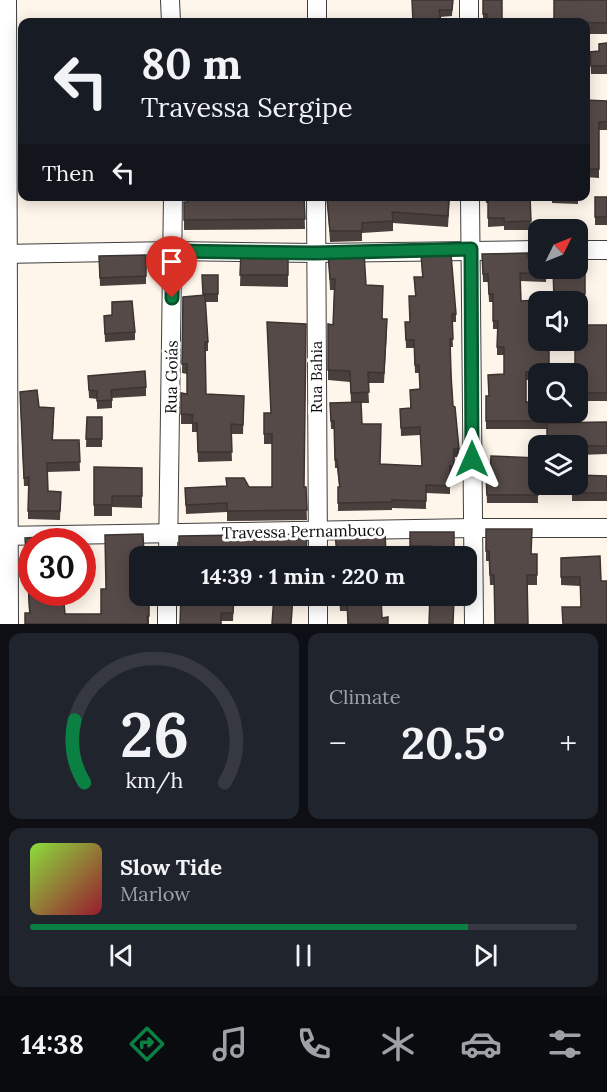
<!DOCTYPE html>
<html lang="en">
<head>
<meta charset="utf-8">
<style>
  body { margin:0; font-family:Lora,serif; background:#20242c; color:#f1f3f6; height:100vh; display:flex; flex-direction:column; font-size:22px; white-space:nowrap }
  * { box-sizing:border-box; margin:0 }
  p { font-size:20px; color:#9ea1a6 }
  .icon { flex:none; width:33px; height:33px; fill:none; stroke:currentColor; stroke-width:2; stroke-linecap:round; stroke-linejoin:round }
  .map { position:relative; height:624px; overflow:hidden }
  .drawer { display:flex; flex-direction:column; gap:9px; padding:9px; background:#0d0f14; flex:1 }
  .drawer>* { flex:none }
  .guide { position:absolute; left:18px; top:18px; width:572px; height:183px; border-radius:12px; box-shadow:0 3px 15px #0003; background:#171b24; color:#f1f3f6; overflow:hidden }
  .needle { width:39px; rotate:47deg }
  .tools { position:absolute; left:528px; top:219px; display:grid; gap:12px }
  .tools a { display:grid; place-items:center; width:60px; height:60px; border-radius:12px; background:#171b24; box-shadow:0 3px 15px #0003; font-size:30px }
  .speed { position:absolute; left:18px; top:528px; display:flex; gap:12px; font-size:30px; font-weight:700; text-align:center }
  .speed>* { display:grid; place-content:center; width:78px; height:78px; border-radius:50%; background:#171b24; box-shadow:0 3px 15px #0003; line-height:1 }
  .speed .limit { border:9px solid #d22; background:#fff; color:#111 }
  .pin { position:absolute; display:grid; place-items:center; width:51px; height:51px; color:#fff; margin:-62px -26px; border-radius:50% 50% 50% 0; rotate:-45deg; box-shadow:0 0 6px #0007 }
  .pin .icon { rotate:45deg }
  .me { position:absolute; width:66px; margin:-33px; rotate:0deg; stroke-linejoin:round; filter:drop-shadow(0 0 4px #0008) }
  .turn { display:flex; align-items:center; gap:21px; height:126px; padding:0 24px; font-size:27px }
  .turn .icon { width:78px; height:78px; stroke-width:2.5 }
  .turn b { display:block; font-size:42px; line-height:51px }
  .then { display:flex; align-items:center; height:57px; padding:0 24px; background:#0003; gap:12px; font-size:22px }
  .big { font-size:45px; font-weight:700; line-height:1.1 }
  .drawer .widget { flex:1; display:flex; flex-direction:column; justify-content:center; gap:9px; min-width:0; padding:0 21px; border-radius:12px; background:#20242c }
  .drawer .dial { align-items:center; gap:0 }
  .dial svg { height:156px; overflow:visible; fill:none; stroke:#363941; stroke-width:7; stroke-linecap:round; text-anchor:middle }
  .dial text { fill:#f1f3f6; stroke:none }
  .song { display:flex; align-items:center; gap:18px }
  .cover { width:72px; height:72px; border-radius:9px; background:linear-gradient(135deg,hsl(90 70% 55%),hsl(350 70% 35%)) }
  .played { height:6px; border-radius:3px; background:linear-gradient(90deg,#0b8043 80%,#363941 80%) }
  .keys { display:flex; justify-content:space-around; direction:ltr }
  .heat { display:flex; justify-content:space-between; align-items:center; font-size:33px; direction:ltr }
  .drawer .tiles { flex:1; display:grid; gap:9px; grid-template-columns:1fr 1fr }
  .widget:last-child { grid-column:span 2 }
  .trip { position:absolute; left:129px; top:546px; width:348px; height:60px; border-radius:12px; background:#171b24; box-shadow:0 3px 15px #0003; font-weight:700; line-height:60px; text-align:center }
  .tab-bar { display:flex; height:96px; justify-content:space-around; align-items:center; background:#090b0e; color:#9ea1a6 }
  .tab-bar .icon { width:42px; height:42px }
  .tab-bar .current { color:#0b8043 }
  .tab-bar b { font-size:27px; color:#f1f3f6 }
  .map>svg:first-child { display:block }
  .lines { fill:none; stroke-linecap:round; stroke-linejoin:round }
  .minor-casing { stroke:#3f3f3f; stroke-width:20 }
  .minor { stroke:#fff; stroke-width:18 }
  .wall { fill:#49403e }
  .building { fill:#554a48; stroke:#3c3432; stroke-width:1.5 }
  .route-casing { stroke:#07532c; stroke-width:15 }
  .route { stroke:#0b8043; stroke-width:10 }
  .labels { text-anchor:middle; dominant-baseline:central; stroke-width:6; stroke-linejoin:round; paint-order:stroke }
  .street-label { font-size:16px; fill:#0c0c0c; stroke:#fff }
</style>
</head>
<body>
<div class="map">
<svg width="607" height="624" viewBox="0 0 607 624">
  <rect width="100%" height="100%" fill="#fff6eb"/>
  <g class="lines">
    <g class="minor-casing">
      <g id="minor">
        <polyline points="7,0 9,624"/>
        <polyline points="170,0 171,22"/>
        <polyline points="469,0 469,22"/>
        <polyline points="317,22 317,0"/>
        <polyline points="316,196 318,556"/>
        <polyline points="470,196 474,624"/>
        <polyline points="578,250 607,250"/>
        <polyline points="0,254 173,251 315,253 538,250"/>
        <polyline points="0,536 473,528 607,528"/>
        <polyline points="168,556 173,196"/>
        <polyline points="318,596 318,624"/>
        <polyline points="167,624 167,596"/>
      </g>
    </g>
    <use href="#minor" class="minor"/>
  </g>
  <g class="wall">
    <polygon points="453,0 452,16 440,17 413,22"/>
    <polygon points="483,0 502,21 507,22 483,22"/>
    <polygon points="554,0 607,0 607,34 585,34 585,22 554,22"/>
    <polygon points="607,43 607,74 591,74 590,52 599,51"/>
    <polygon points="585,100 607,101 607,130 599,130 599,178 585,177"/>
    <polygon points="304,196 305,229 184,230 184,202 187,202 187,197"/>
    <polygon points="336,196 450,196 448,227 393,223 393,231 362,233 362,241 330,242 327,199 336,199"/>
    <polygon points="485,196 530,196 531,230 504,230 504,226 488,227 488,203 486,203"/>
    <polygon points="552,196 578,196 578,204 552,203"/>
    <rect x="595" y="197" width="12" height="28"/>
    <polygon points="241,252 288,252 288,287 240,286"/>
    <polygon points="328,253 366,285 383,319 387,330 384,383 368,383 369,403 361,403 362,424 380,465 422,466 420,435 401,436 400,409 410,408 410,390 420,390 419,373 415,373 414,348 406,348 405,322 410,322 415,296 414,277 422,277 421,255 456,314 456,322 452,322 453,347 450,347 453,406 459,449 459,457 454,457 454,474 450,474 450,494 426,493 426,509 392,508 392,510 338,511 338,487 339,487 337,468 335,468 334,429 331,429 330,403 351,402 350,382 328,380 328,324 333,325 334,290 330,290"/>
    <polygon points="482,254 528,257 547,268 546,282 520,281 521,301 554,299 585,263 585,302 579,302 578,320 578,302 538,302 539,349 549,349 549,374 538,374 538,379 526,380 526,402 553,412 553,423 607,422 607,454 578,455 578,446 547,446 547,429 486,429 486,396 489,396 504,374 504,355 497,355 497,329 493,329 493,302 489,302 488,282 483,282"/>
    <polygon points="146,255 146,284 100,286 99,256"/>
    <polygon points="202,275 218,275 218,302 205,302 208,342 208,351 206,351 206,394 244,396 243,434 231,434 232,461 198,462 197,432 192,432 192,424 181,424 181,393 187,394 187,374 182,373 183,297 203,295"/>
    <polygon points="112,302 135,332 135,340 105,342 104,316 112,315"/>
    <polygon points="607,325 607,401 578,401 578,374 575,372"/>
    <polygon points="88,376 146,387 146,396 112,398 112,408 97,409 97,399 89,398"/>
    <polygon points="20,401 39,407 54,417 53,440 79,440 80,471 47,472 48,491 61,492 60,520 28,519 28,486 24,486"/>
    <polygon points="264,413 304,487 306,487 307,520 227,521 227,512 186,514 185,488 272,487 272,444 264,444"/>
    <polygon points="87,417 102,417 102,447 86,447"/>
    <polygon points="538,458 538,503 487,503 486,475 490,475"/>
    <polygon points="94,467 142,468 142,508 112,507 112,516 94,516"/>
    <polygon points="607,476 607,501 572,501 572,484"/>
    <polygon points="486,529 531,554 537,554 537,585 490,585 489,561 486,561"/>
    <polygon points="410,532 454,532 432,554 410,554"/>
    <polygon points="25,538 65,614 101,614 140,596 149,596 149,624 25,624 29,613"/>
    <polygon points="561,558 601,581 607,581 607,609 581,607 580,586 561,585"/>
    <polygon points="181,596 268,596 234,598 233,621 221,621"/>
    <polygon points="270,596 307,596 270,598"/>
    <polygon points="339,596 381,596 382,618 388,624 348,624 347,611 340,611"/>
    <polygon points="421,596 459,596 459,606 421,605"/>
  </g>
  <g class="building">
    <polygon points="412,0 453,0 452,10 439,10 441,22 413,22"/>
    <polygon points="483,0 502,0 502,21 507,21 507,22 487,22 487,14 483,14"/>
    <polygon points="554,0 607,0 607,23 554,22"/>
    <polygon points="607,43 607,66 591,66 590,52 599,51 599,44"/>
    <polygon points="585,100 607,101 607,122 599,122 599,169 585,169"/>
    <polygon points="188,196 304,196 305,219 184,220 184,202 188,202"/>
    <polygon points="336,196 449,196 448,216 392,212 393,221 362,223 362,231 330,231 327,199 336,199"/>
    <polygon points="488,196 530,196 531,221 504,222 504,218 488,218"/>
    <rect x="595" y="197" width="12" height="20"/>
    <polygon points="241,252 288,252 288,275 240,275"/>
    <polygon points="328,253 364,253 366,285 383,286 382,319 387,319 384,373 368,372 369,392 351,393 350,371 328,370 328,324 333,325 335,279 330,279"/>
    <polygon points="528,253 528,257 538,258 538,268 546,268 546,274 520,273 521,301 554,299 553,268 578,268 578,263 585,263 585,294 579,294 578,312 578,302 538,302 539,349 549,349 549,371 526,372 526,402 538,402 538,412 553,412 553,421 486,421 486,396 489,396 488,375 504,374 504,347 497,347 498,321 493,321 493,294 489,294 488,274 483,274 482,254"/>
    <polygon points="451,254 456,314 452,314 453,339 450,339 451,375 453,406 455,407 459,449 454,449 454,466 450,466 450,486 426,485 426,501 392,500 392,502 338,503 338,487 340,487 337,460 335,460 334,421 331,421 330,403 361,402 362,424 381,424 380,464 422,466 420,427 401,428 400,409 411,408 410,390 420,389 419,365 415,365 414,340 406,340 405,322 410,322 409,296 416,296 414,277 423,277 421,255"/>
    <polygon points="146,255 146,276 100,278 99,256"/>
    <polygon points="202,275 218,275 218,294 203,294"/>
    <polygon points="205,295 208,342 205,342 206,394 244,396 243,425 231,424 232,452 198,452 197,423 192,423 193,415 181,414 181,393 187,394 187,364 182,364 183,297"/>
    <polygon points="132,301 135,332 105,334 104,316 112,315 112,302"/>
    <polygon points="267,322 306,324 304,487 306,487 307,510 227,511 227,503 186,505 185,488 227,486 226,478 244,478 249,487 272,487 272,434 264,434 264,413 271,413"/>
    <polygon points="578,325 607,325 607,393 578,393 578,374 567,374 567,372 575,372 575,340 578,340"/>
    <polygon points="145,371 146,387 111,390 112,400 97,401 97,391 89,390 88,376"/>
    <polygon points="37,390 39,407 54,408 52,440 79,440 80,462 47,463 48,491 61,492 60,511 28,511 29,477 24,478 20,392"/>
    <polygon points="87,417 102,417 102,439 86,439"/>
    <polygon points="607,422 607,446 570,446 570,441 547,442 547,423"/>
    <polygon points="491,456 538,458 538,471 537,471 538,495 487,495 486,475 490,475"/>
    <polygon points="94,467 142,468 142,496 112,496 112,505 94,505"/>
    <polygon points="578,475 607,476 607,493 572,493 572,484 578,484"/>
    <polygon points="486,529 532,529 531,554 537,554 537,575 527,575 528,624 495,624 494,575 490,575 489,551 486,551"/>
    <polygon points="385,531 386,556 337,556 335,532"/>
    <polygon points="410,532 454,532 454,547 458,547 458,556 432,556 432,546 410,546"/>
    <polygon points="143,534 144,556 140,556 140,596 149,596 149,616 147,616 148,624 25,624 25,613 30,613 25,538 59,536 59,542 32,542 32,592 63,592 65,614 101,614 101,589 106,589 105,535"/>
    <polygon points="307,534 306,556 174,556 179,548 179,536"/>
    <polygon points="600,556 601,581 607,581 607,624 563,624 562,607 581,607 580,577 561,577 561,558"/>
    <polygon points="181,596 234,596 233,613 221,613 221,624 180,624"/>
    <polygon points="274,596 293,596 291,624 272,624"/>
    <polygon points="339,596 381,596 382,618 388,617 388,624 348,624 347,601 340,601"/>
    <polygon points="421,596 459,596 459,598 454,598 453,624 429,624 430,597 421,597"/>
  </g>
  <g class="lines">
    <g class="route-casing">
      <polyline id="route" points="172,298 173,251 315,253 471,249 472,459"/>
    </g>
    <use href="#route" class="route"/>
  </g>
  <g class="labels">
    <g class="street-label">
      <text transform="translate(171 377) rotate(-89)">Rua Goiás</text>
      <text transform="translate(316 377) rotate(-90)">Rua Bahia</text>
      <text transform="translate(303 531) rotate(-1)">Travessa Pernambuco</text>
    </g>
  </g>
</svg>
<div class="tools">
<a><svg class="needle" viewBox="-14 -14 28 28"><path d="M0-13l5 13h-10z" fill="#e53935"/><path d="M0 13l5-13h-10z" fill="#9ea1a6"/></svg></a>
<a><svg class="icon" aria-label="sound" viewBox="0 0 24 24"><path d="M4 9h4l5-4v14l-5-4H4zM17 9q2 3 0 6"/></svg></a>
<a><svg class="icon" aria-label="search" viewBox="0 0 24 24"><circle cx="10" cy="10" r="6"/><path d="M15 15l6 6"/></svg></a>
<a><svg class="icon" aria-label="layers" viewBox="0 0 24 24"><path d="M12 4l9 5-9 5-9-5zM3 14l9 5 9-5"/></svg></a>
</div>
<div class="speed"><div class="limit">30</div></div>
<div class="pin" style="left:172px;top:298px;background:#d93025"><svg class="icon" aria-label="arrive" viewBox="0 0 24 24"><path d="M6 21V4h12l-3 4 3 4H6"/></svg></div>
<svg class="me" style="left:472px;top:459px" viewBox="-20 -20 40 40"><path d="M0-17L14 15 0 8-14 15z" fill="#0b8043" stroke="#fff" stroke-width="4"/></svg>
<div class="trip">14:39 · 1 min · 220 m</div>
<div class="guide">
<div class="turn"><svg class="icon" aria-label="left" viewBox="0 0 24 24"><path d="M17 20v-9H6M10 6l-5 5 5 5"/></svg><div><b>80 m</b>Travessa Sergipe</div></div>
<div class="then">Then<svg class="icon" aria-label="left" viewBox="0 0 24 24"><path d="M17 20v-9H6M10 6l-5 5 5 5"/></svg></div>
</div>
</div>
<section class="drawer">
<div class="tiles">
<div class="widget dial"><svg viewBox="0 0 100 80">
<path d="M14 69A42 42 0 1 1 86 69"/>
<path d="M14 69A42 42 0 0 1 9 37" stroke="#0b8043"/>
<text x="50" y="56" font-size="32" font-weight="700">26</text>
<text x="50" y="72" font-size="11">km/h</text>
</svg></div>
<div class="widget"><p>Climate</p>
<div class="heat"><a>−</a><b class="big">20.5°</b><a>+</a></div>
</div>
<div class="widget">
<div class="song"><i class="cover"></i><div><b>Slow Tide</b><p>Marlow</p></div></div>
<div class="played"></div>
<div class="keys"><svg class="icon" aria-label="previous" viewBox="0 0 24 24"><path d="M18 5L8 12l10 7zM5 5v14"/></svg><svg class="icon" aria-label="pause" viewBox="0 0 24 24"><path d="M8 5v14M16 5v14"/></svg><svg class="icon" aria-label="next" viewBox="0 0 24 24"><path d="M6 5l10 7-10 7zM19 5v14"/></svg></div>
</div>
</div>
</section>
<nav class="tab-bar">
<b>14:38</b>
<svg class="icon current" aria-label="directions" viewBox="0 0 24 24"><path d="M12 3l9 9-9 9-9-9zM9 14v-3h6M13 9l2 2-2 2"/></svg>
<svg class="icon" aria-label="music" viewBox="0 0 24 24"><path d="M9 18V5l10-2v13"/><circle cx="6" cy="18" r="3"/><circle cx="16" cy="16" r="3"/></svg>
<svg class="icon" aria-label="phone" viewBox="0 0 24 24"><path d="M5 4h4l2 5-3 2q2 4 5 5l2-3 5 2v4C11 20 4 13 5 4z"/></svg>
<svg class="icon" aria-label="climate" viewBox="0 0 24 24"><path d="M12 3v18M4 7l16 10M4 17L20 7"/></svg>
<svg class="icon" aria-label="car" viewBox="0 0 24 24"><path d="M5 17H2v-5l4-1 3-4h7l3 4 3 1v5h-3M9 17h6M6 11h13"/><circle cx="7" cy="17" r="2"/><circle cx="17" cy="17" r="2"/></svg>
<svg class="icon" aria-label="filters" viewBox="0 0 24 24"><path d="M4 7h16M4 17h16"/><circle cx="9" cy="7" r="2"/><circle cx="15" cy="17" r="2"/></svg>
</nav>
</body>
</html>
